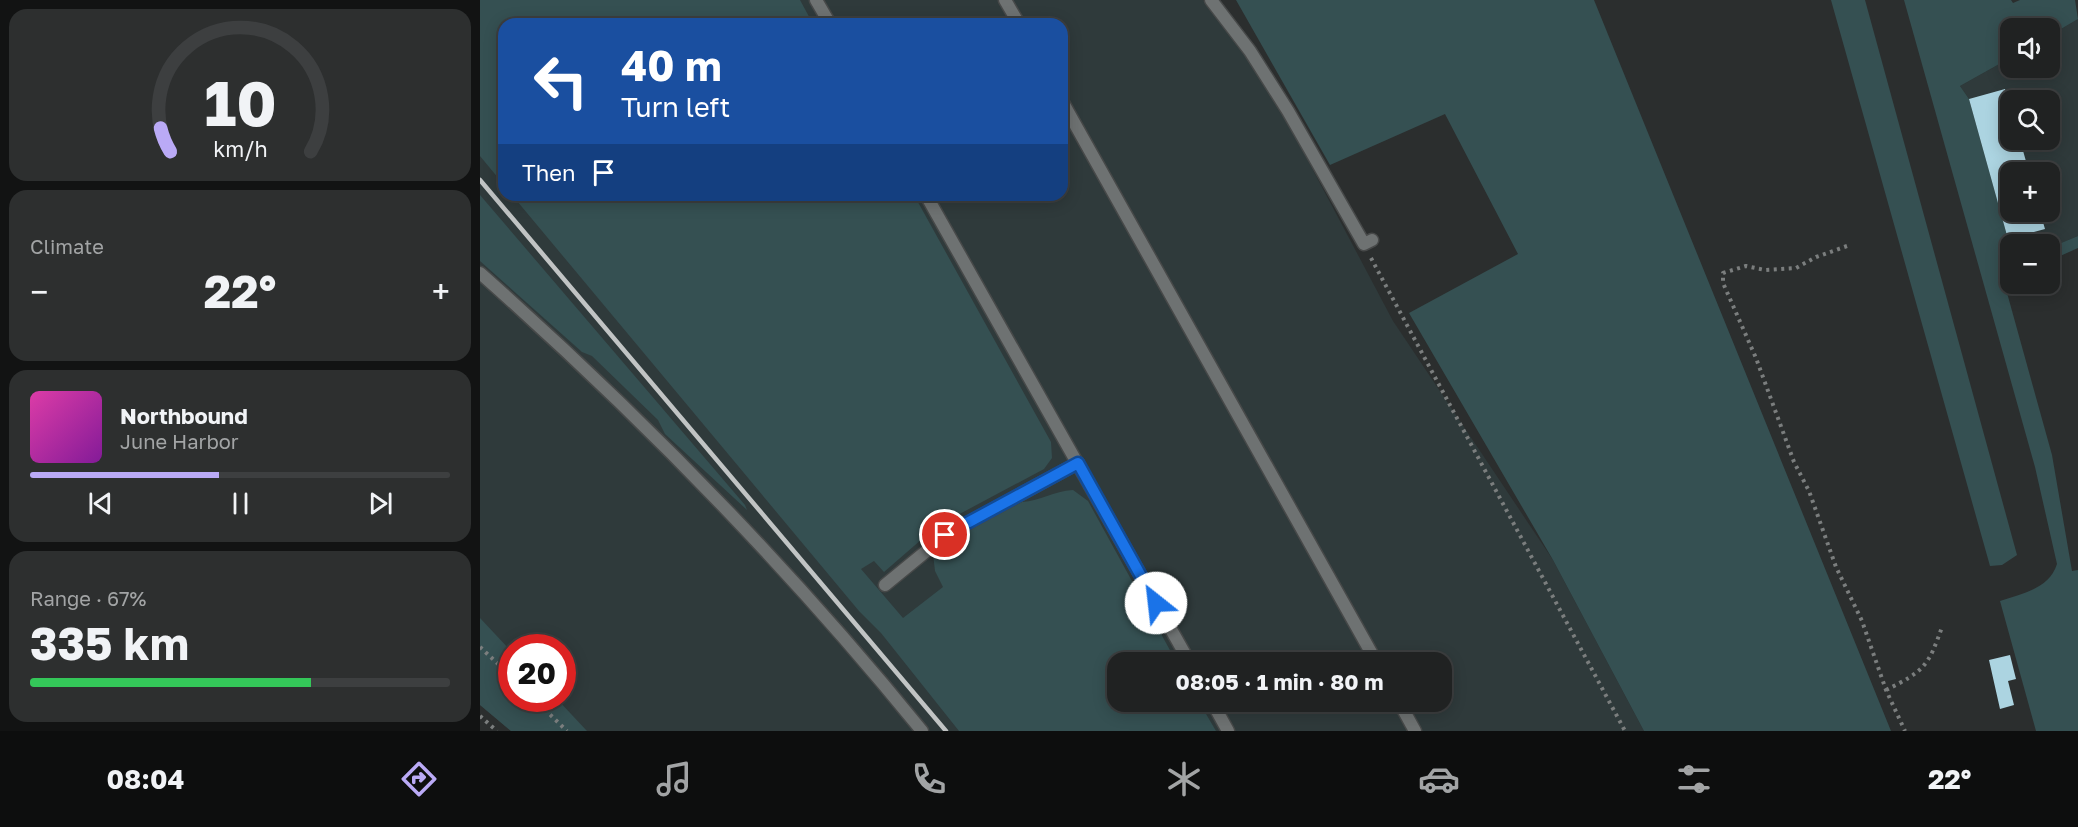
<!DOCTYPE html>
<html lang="en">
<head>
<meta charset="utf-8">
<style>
  body { margin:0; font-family:"Golos Text",sans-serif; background:#2d2f2f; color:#f1f3f6; height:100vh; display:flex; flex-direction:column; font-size:22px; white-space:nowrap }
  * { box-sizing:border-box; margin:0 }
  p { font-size:20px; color:#a2a4a5 }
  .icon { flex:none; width:33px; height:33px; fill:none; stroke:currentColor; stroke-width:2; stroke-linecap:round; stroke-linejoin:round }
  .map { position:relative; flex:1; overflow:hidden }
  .sheet { display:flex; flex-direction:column; gap:9px; padding:9px; background:#121313; width:480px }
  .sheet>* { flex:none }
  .top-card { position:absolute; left:18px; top:18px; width:570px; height:183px; border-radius:18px; box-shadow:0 3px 15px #0003,0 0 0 2px #3d3f40; background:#1a4fa0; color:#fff; overflow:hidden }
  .fabs { position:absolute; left:1520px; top:18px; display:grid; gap:12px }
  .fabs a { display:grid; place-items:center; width:60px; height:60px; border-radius:12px; background:#202222; box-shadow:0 3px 15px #0003,0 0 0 2px #3d3f40; font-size:30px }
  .speed { position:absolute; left:18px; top:634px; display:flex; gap:12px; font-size:30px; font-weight:700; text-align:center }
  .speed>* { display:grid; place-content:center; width:78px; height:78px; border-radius:50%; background:#202222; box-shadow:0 3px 15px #0003,0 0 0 2px #3d3f40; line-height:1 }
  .speed .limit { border:9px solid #d22; background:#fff; color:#111 }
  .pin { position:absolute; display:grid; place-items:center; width:51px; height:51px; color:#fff; margin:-26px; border:3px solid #fff; border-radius:50%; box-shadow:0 2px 6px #0007 }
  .me { position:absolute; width:66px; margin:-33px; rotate:331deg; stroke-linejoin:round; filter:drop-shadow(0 0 4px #0008) }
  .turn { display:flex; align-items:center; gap:21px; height:126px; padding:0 24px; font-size:27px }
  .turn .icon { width:78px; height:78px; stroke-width:2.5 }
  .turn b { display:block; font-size:42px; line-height:51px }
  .then { display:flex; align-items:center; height:57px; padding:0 24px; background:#0003; gap:12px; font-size:22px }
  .big { font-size:45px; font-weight:700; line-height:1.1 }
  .sheet .widget { flex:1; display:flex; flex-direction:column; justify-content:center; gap:9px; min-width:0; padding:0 21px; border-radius:18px; background:#2d2f2f }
  .sheet .dial { align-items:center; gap:0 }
  .dial svg { height:156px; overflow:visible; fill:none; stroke:#3d3f40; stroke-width:7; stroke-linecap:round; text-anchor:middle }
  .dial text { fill:#f1f3f6; stroke:none }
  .song { display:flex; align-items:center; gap:18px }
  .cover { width:72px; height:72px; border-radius:9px; background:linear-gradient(135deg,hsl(320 70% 55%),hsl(290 70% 35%)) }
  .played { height:6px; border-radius:3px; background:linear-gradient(90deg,#baaaf6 45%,#3d3f40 45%) }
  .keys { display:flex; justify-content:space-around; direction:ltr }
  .heat { display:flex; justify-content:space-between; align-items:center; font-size:33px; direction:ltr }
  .charge { height:9px; border-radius:4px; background:linear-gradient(90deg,#34c759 67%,#3d3f40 0) }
  .trip { position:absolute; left:627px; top:652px; width:345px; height:60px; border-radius:18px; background:#202222; box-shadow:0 3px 15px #0003,0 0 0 2px #3d3f40; font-weight:700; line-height:60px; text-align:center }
  .tab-bar { display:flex; height:96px; justify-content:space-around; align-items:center; background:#0d0e0e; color:#a2a4a5 }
  .tab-bar .icon { width:42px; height:42px }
  .tab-bar .on { color:#baaaf6 }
  .tab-bar b { font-size:27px; color:#f1f3f6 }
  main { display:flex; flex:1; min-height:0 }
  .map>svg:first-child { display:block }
  .built { fill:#2f3a3b; fill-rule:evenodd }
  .green { fill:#355052 }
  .building { fill:#acd4e1 }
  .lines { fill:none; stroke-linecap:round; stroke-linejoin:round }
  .lane-casing { stroke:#474949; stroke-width:15 }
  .path { stroke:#7b7e7e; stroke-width:4; stroke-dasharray:3 4.5; stroke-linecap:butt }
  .lane { stroke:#6e7272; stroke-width:12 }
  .rail { stroke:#c1c4c4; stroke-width:4.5 }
  .route-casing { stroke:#114b97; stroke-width:15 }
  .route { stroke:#1a73e8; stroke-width:10 }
</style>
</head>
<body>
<main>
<section class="sheet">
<div class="widget dial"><svg viewBox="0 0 100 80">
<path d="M14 69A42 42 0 1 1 86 69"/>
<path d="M14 69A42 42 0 0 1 9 57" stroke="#baaaf6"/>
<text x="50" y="56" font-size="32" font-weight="700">10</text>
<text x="50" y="72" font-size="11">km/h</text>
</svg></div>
<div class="widget"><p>Climate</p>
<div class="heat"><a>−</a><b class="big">22°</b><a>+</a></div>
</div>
<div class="widget">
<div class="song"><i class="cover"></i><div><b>Northbound</b><p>June Harbor</p></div></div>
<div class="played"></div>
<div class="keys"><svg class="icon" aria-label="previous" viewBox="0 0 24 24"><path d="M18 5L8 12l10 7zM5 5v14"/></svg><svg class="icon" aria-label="pause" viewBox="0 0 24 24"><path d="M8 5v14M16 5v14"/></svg><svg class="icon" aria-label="next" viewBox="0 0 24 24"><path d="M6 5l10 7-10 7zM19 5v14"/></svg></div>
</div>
<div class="widget"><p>Range · 67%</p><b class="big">335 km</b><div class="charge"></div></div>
</section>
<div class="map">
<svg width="1598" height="731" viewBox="0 0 1598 731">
  <rect width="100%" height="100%" fill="#2b2e2e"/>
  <g class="built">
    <path d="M0 0H723L789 87 913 321 1073 560 1164 731H31L0 705ZM24 24H582V195H24ZM32 648H82V699H32ZM638 663H962V702H638Z"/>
    <path d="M1598 19V236L1569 248V244L1530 246 1489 99 1480 86 1530 58V68H1569V36ZM1530 100H1569V140H1530ZM1530 172H1569V212H1530Z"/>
  </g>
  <g class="green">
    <polygon points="0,0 320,0 333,24 24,24 24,185 0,156"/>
    <polygon points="756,0 1114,0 1411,731 1164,731 1073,560 929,313 1038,254 965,114 850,165"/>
    <polygon points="1351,0 1385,0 1537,555 1522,565 1510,566"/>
    <path d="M1424 0H1531L1533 3 1540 0H1595L1598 19 1569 36V28H1530V58L1480 86 1489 99 1530 246V279L1524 282 1572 455 1592 571 1598 570V731H1556L1520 601C1543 593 1569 589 1577 564L1555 467Z"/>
    <polygon points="0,195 265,505 267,510 185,434 178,420 112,356 102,352 0,261"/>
    <path d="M32 195H434L571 442 572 458 564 469 457 526 404 572 394 561 381 569 423 618 463 587 455 571 453 554 468 540 542 502C561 501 573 491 593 490L608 501 697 663H638V702H719L736 731H479L401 633 379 611Z"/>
    <polygon points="1598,236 1598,248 1569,261 1569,248"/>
    <polygon points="0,618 31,651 32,699 77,699 107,731 31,731 0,705"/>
  </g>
  <g class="building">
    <polygon points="1525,89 1530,105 1530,140 1540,140 1549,172 1530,172 1530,212 1560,212 1565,229 1539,236 1541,244 1530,244 1528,239 1489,99"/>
    <polygon points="1530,655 1536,679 1528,681 1534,705 1520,709 1509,660"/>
  </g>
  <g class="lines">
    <g class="lane-casing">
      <g id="lane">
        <polyline points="336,0 350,24"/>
        <polyline points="525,0 539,24"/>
        <polyline points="731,0 770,51 808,111 884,244 892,240"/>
        <polyline points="582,101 897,663"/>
        <polyline points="446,195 710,663"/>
        <path d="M0 273C159 414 308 566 442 731"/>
        <polyline points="405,585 466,535 598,463"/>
        <polyline points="732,702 748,731"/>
        <polyline points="919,702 935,731"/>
      </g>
    </g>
    <g class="path">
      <polyline points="1367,246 1336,257 1316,268 1285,270 1266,266 1243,273 1243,283 1276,358 1314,462 1329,491 1356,567 1382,621 1406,690 1425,731"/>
      <polyline points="891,258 1145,731"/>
      <polyline points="0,647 32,677"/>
      <path d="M1406 690C1444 671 1448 667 1462 627"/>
      <polyline points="54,699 87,731"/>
      <polyline points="0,716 17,731"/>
    </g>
    <use href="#lane" class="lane"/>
    <polyline class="rail" points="0,180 466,731"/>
  </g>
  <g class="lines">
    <g class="route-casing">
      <polyline id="route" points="465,535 598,463 676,603"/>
    </g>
    <use href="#route" class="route"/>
  </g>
</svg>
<div class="fabs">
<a><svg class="icon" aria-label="sound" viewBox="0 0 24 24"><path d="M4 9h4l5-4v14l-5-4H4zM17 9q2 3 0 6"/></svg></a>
<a><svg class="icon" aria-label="search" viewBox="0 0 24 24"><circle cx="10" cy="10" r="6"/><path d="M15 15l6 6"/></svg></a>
<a>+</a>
<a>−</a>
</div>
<div class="speed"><div class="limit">20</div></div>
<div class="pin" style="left:465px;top:535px;background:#d93025"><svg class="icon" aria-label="arrive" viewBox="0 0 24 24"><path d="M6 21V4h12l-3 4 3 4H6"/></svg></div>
<svg class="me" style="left:676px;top:603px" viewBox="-20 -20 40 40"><circle r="19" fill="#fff"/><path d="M0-13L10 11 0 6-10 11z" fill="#1a73e8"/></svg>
<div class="trip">08:05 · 1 min · 80 m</div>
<div class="top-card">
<div class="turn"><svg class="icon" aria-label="left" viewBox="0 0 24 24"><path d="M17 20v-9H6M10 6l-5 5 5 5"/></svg><div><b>40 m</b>Turn left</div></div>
<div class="then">Then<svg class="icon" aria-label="arrive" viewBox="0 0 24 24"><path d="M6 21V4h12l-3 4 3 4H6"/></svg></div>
</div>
</div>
</main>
<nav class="tab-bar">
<b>08:04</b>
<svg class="icon on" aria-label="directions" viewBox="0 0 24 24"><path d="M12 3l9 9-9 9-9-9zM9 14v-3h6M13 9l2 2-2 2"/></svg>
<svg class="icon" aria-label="music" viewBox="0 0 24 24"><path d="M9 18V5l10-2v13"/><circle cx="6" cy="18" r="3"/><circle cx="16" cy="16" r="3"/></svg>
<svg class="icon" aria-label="phone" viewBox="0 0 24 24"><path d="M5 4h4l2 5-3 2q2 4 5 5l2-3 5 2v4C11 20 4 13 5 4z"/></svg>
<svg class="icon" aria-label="climate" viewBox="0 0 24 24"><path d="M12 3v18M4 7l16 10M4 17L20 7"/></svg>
<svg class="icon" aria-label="car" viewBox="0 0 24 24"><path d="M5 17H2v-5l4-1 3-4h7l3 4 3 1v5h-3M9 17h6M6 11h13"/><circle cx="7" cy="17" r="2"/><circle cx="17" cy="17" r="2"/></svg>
<svg class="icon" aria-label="filters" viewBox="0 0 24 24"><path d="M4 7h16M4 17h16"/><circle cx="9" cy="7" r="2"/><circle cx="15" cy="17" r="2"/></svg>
<b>22°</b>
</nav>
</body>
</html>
